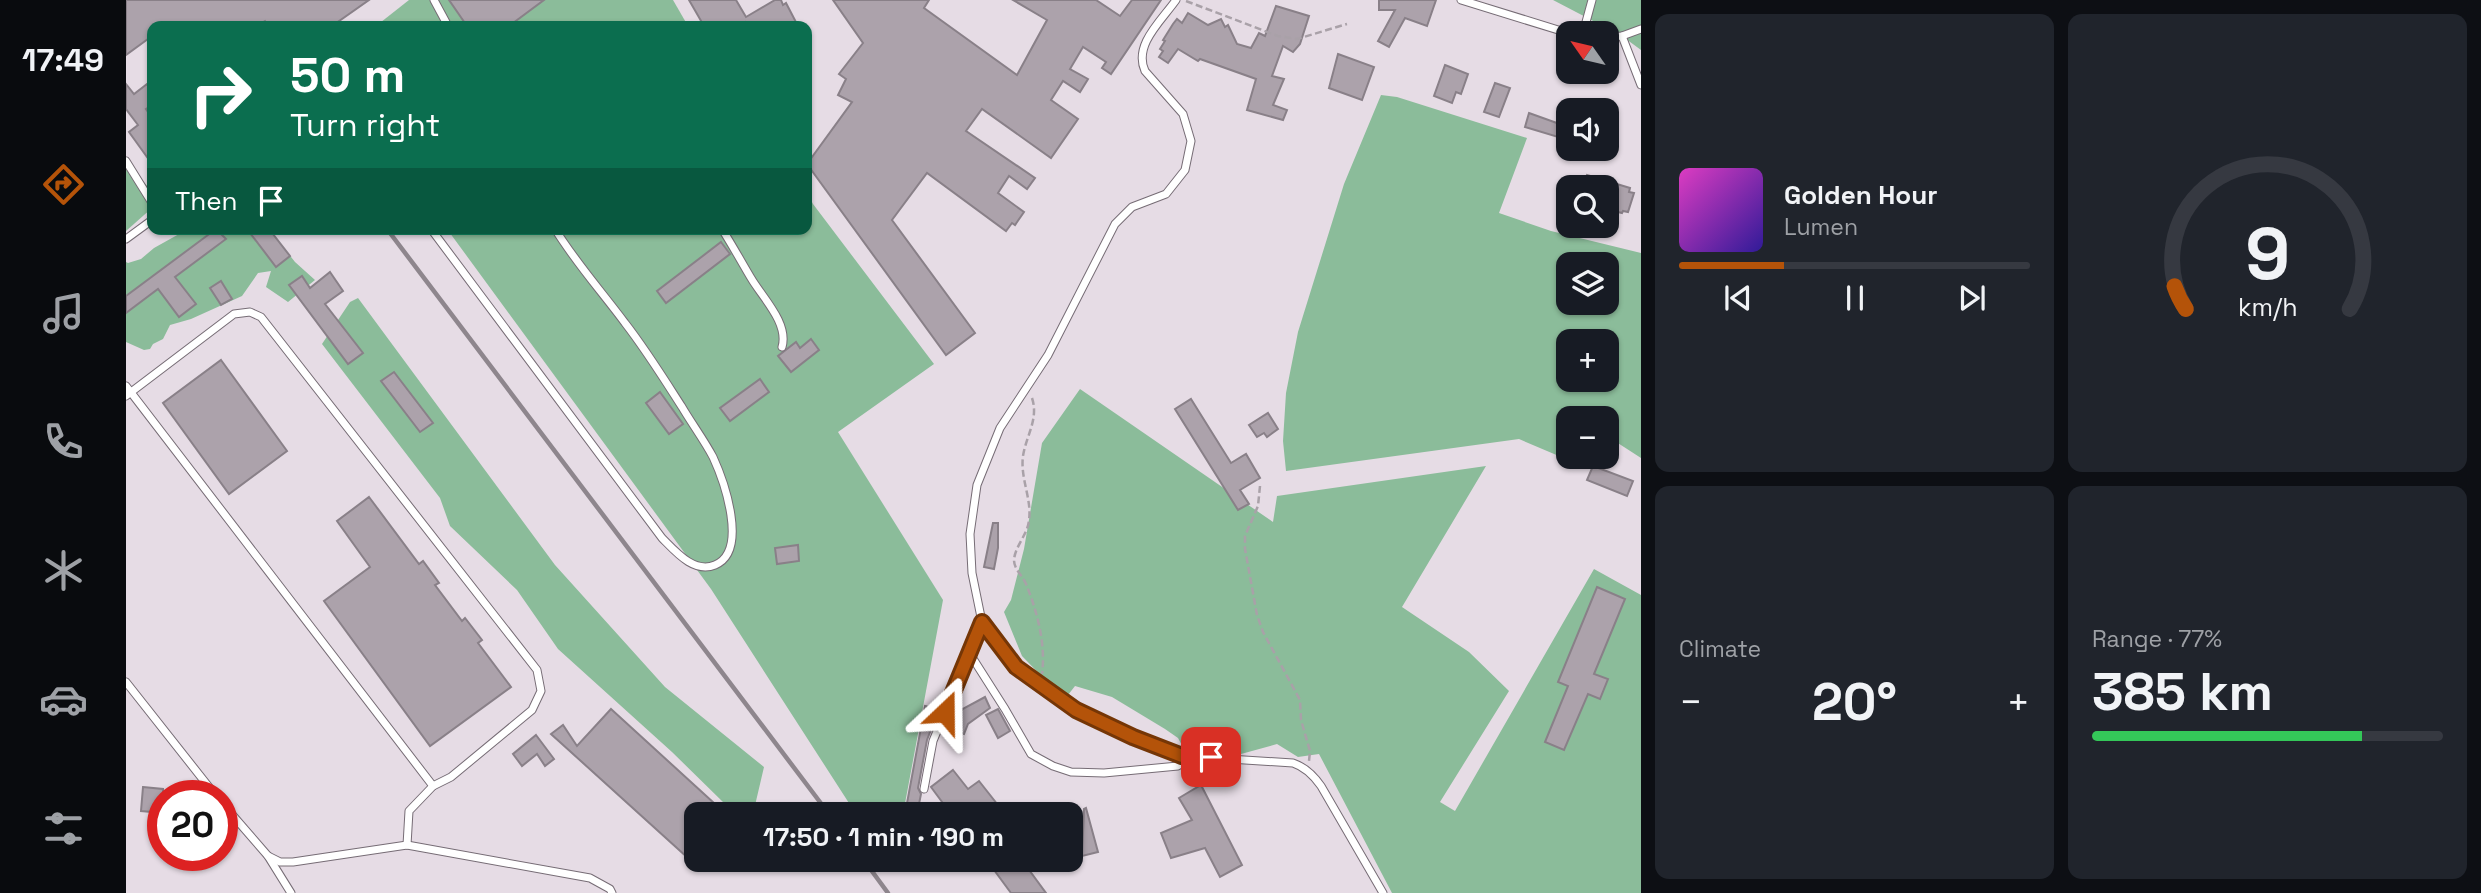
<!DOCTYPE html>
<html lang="en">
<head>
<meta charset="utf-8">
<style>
  body { margin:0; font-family:"Space Grotesk",sans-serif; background:#20242c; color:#f1f3f6; height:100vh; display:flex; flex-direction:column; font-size:26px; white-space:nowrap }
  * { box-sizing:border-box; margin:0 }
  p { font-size:23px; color:#9ea1a6 }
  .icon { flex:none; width:38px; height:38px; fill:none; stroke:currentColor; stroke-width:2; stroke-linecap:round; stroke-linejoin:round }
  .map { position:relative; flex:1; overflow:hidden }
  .sheet { display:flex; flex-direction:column; gap:14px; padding:14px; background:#0d0f14; width:840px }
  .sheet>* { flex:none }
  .hud { position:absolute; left:21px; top:21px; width:665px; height:214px; border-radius:14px; box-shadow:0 2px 5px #0004; background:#0b6e4f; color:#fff; overflow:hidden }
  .needle { width:46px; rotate:304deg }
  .controls { position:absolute; left:1430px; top:21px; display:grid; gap:14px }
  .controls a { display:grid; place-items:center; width:63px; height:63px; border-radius:14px; background:#171b24; box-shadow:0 2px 5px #0004; font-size:35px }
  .speed { position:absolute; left:21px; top:780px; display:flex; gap:14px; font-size:35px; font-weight:700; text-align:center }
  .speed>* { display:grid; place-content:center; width:91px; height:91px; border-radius:50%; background:#171b24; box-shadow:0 2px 5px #0004; line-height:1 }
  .speed .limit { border:10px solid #d22; background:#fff; color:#111 }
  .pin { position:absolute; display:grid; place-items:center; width:60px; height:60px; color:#fff; margin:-30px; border-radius:14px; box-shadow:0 4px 10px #0006 }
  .me { position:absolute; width:77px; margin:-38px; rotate:23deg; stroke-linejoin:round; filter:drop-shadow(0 0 5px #0008) }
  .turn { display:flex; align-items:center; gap:24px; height:147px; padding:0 28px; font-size:32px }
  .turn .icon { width:91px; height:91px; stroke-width:2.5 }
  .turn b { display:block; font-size:49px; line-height:60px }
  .then { display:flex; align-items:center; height:66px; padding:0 28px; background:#0003; gap:14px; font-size:26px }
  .big { font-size:52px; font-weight:700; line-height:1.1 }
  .sheet .tile { flex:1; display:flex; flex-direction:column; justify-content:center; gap:10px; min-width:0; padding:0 24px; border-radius:14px; background:#20242c }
  .sheet .dial { align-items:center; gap:0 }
  .dial svg { height:182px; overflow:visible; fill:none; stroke:#363941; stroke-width:7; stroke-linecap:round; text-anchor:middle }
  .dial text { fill:#f1f3f6; stroke:none }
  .song { display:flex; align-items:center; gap:21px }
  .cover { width:84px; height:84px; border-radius:10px; background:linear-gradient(135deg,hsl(310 70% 55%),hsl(250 70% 35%)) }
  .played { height:7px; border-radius:4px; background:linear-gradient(90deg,#b45309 30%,#363941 30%) }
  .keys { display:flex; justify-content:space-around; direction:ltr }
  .heat { display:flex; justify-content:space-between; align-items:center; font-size:38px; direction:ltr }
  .charge { height:10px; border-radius:5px; background:linear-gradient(90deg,#34c759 77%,#363941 0) }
  .sheet .tiles { flex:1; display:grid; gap:14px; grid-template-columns:repeat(2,1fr) }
  .trip { position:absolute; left:558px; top:802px; width:399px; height:70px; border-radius:14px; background:#171b24; box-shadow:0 2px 5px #0004; font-weight:700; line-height:70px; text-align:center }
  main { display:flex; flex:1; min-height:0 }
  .dock { display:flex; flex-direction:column; width:126px; justify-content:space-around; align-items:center; background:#090b0e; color:#9ea1a6 }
  .dock .icon { width:49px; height:49px }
  .dock .on { color:#b45309 }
  .dock b { font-size:32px; color:#f1f3f6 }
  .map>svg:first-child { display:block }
  .green { fill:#8bbc9a; fill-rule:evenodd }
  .building { fill:#aca2ab; stroke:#898088; stroke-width:2 }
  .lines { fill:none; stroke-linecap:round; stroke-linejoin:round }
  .service-casing { stroke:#766c75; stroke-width:9 }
  .path { stroke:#a9a1a8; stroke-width:2.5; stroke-dasharray:7 3.5; stroke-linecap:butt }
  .service { stroke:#fff; stroke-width:7 }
  .rail { stroke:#8e868d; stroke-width:4.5 }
  .route-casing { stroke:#753606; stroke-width:18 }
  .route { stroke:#b45309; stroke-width:12 }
</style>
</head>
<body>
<main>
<nav class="dock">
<b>17:49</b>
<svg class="icon on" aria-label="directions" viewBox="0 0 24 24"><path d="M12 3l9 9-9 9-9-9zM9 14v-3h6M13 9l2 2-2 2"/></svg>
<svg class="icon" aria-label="music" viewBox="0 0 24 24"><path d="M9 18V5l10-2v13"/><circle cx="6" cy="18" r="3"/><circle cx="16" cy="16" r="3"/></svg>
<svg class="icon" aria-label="phone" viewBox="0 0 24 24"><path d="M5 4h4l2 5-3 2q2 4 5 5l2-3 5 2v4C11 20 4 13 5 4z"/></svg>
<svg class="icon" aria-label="climate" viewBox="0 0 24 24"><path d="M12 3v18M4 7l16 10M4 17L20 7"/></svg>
<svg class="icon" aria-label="car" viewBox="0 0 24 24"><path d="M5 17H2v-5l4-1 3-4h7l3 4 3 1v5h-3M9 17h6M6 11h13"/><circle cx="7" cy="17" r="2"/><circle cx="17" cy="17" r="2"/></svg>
<svg class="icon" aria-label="filters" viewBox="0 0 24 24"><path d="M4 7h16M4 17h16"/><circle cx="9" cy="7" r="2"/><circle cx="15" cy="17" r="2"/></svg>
</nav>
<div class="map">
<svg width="1515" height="893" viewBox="0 0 1515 893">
  <rect width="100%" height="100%" fill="#e6dce5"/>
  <g class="green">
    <polygon points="283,0 547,0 562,26 250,26"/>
    <polygon points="1427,0 1515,0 1515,50 1496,36"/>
    <path d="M1255 95 1271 97 1401 138 1373 213 1425 231 1515 253V458L1481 436 1480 418H1442V457H1449L1447 462 1393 439 1160 471 1157 441 1160 393 1172 332 1218 184ZM1442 264H1480V303H1442ZM1442 341H1480V380H1442Z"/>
    <polygon points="0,160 26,192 26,208 0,231"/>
    <polygon points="681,192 687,204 808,364 712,432 817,600 777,814 730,814 585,589 321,229 681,229"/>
    <polygon points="62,229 143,229 169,262 189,280 162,302 140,287 145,271 132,273 116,296 65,319 44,325 37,339 27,344 24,349 18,350 0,342 0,262 2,263 15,259 28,248"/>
    <polygon points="232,298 429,565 539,687 638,767 627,814 612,814 598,803 546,752 432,649 391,590 324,526 314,498 196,344 224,302"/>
    <polygon points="954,389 1147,522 1151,496 1360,466 1276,607 1343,652 1383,691 1314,802 1329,811 1468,569 1515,595 1515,893 1266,893 1193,754 1172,757 1151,744 1115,754 1059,751 1052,738 1039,729 986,697 949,686 942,695 929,690 896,656 878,612 885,600 898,549 916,443"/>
  </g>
  <g class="building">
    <polygon points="0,0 243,0 206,26 143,26 139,21 131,26 26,26 26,36 0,55"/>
    <polygon points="323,0 418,0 383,26 341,26"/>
    <polygon points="563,0 610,0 620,17 649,0 655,0 657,5 660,3 672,26 621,26 619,22 610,26 578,26"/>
    <polygon points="707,0 803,0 798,8 891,75 921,20 887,0 970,0 994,16 1006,0 1035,0 985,74 976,68 980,62 957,47 944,69 962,79 954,92 937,81 925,100 952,119 925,158 856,109 840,131 909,178 901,189 883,176 872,193 898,212 889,225 886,223 880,231 801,173 766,220 849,333 820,355 681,164 726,102 712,95 720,79 713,74 737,43"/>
    <polygon points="1253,0 1310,0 1301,26 1279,18 1263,47 1252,41 1269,10 1253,10"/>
    <polygon points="1150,6 1183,16 1174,44 1167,52 1157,46 1146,76 1158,79 1147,105 1161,110 1157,120 1121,110 1130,79 1074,59 1072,61 1052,49 1042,63 1033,57 1037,51 1034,49 1039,41 1037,40 1047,24 1051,19 1056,23 1062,13 1082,25 1095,19 1099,27 1102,25 1111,44 1125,48 1133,33 1139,36"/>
    <polygon points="1212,54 1248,67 1236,100 1203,88"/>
    <polygon points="1319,65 1342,74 1335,94 1330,92 1326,103 1308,96"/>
    <polygon points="26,83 26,105 20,109 26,118 26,164 3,132 12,125 0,109 0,84 8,94 21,84 22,86"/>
    <polygon points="1369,83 1384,88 1373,117 1358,112"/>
    <polygon points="1403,113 1442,127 1442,140 1399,127"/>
    <polygon points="1461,175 1504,188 1503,192 1508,193 1502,212 1497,211 1496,213 1480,209 1480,187 1457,187"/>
    <polygon points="90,229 100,239 49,277 70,304 53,317 32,289 0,313 0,296"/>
    <polygon points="121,229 143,229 164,256 150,267"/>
    <polygon points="595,242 604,254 540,303 531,291"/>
    <polygon points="204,272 217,291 199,304 237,353 222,364 163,285 176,276 184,288"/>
    <polygon points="95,281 106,299 95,305 84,288"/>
    <polygon points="685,339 693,350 665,372 652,356 670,342 674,348"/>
    <polygon points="95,360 161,451 103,494 37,403"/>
    <polygon points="268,372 307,423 294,432 255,381"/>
    <polygon points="634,379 643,392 604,421 594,408"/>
    <polygon points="534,392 557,424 543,434 520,403"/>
    <polygon points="1065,399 1105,463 1120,454 1134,478 1114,490 1123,504 1112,510 1049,409"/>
    <polygon points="1142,413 1152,429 1141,437 1138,433 1131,437 1123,425"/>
    <polygon points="1467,466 1507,481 1501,496 1461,480"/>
    <polygon points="243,497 293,564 297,561 313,583 309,585 336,621 339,618 356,640 352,643 385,687 304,746 198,601 244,567 211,521"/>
    <polygon points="867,523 872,523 872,548 868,569 858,567"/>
    <polygon points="672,545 673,561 651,564 649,548"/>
    <polygon points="1471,587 1499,599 1468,674 1482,679 1474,699 1462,694 1438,750 1419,742 1442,686 1432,682"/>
    <polygon points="859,697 864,708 842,724 838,734 827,730 833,715 831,712"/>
    <polygon points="799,706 813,709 801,740 792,788 795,794 791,814 779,814"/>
    <polygon points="485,709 600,814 570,814 570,848 562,858 425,734 437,725 451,746"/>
    <polygon points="872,709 884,731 872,738 860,715"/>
    <polygon points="410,735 428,759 419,766 411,754 396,766 387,754"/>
    <polygon points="827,770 842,789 853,781 879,814 825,814 805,787"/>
    <polygon points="1075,785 1116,865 1094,877 1079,848 1045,858 1035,833 1066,820 1053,798"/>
    <polygon points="17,787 37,789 37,813 15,811"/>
    <polygon points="960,808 972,852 956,856 958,809"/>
    <polygon points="860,859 895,859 920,893 885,893"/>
  </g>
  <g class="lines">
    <g class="service-casing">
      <g id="service">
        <polyline points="308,0 322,26"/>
        <path d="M1050 0C1036 20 1007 45 1019 71L1057 114 1065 141 1059 170 1040 194 1006 207 989 224 922 355 874 428 851 485 844 534 846 573 856 622 890 667 914 686 950 710 1007 737 1056 756 1167 763C1179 767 1188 776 1195 786L1257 893"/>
        <polyline points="1335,0 1442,33"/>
        <polyline points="1457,33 1466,0"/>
        <polyline points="1496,36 1515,85"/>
        <polyline points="1480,37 1496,36 1515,29"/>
        <polyline points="0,161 26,203"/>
        <path d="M305 229 536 538C549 551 568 574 589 565 623 551 598 481 587 457 578 440 566 424 556 407 538 379 520 350 499 323 476 292 450 263 429 229"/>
        <path d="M596 229C606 245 615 261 625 278 636 297 663 323 656 347"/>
        <polyline points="0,239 26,220"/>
        <polyline points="0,386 307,786"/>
        <polyline points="0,396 108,314 124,312 135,317 411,670 415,691 406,710 325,777 307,786 283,811 281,845"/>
        <polyline points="844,654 879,709 905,754 927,766 945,772 978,773 1052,766 1063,756"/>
        <polyline points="0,682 90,796"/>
        <polyline points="798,789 807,741 856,622"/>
        <polyline points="96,803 142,856 165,893"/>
        <polyline points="142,856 154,862 167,862 281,845 464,878 484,889 486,893"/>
      </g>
    </g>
    <g class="path">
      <polyline points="1060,1 1152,36 1171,39 1221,24"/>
      <path d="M906 398C913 419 900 436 897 456 894 478 906 499 903 520 902 534 889 546 888 560 888 569 896 575 900 584 911 611 920 644 916 674"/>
      <polyline points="1134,486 1132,506 1119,536 1119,549 1131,615 1137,632 1174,700 1175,720 1184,751 1183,761"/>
    </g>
    <use href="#service" class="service"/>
    <g class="rail">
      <polyline points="261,229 703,814"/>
      <polyline points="737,859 762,893"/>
    </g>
  </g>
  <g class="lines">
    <g class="route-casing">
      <polyline id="route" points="819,712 856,622 890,667 950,710 1007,737 1056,756 1085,757"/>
    </g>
    <use href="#route" class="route"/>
  </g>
</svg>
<div class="controls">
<a><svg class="needle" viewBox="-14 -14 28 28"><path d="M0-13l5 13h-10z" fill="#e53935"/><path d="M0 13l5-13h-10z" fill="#9ea1a6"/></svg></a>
<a><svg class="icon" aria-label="sound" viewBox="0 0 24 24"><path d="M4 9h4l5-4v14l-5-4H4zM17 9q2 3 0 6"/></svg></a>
<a><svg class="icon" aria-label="search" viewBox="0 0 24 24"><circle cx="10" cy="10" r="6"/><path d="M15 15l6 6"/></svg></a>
<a><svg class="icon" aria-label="layers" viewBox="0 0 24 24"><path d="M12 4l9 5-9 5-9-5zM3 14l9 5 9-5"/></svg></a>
<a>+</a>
<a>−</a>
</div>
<div class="speed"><div class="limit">20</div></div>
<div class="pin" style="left:1085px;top:757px;background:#d93025"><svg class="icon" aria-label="arrive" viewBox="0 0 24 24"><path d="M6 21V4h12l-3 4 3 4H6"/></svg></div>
<svg class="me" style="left:819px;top:712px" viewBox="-20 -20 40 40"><path d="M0-17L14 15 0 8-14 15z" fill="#b45309" stroke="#fff" stroke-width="4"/></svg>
<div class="trip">17:50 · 1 min · 190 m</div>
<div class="hud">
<div class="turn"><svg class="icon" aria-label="right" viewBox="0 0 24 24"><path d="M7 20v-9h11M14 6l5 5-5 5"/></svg><div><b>50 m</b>Turn right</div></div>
<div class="then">Then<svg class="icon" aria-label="arrive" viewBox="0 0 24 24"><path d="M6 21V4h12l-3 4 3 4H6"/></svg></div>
</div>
</div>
<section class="sheet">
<div class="tiles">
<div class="tile">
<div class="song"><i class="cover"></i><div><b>Golden Hour</b><p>Lumen</p></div></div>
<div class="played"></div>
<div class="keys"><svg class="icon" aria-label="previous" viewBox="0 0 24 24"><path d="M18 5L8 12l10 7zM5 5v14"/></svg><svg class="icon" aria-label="pause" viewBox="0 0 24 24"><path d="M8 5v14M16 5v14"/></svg><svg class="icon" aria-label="next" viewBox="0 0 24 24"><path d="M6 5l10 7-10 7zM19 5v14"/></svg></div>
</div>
<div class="tile dial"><svg viewBox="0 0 100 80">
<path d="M14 69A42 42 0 1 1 86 69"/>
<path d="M14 69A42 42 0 0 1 9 59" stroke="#b45309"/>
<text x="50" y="56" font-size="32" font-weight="700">9</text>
<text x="50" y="72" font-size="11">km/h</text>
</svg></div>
<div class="tile"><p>Climate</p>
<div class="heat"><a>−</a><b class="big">20°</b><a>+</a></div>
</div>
<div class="tile"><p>Range · 77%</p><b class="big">385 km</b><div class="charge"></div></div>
</div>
</section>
</main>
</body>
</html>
